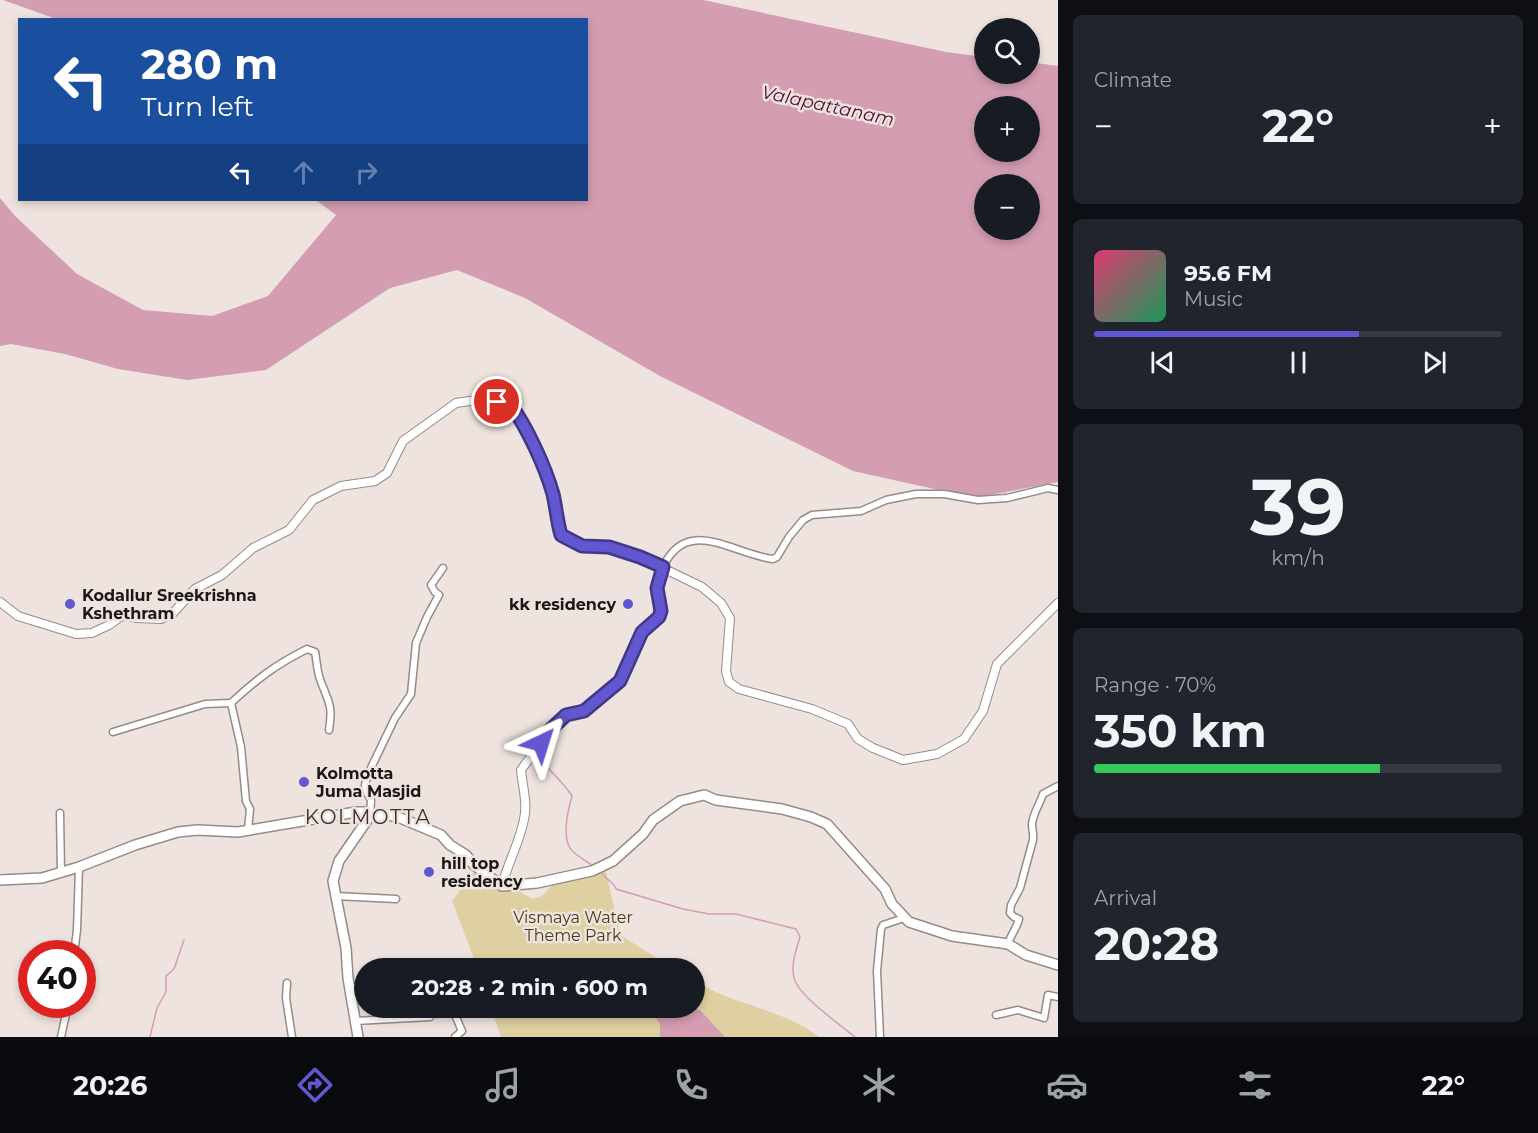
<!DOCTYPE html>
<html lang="en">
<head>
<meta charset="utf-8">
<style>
  body { margin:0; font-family:Montserrat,sans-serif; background:#20242c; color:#f1f3f6; height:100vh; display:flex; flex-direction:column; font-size:22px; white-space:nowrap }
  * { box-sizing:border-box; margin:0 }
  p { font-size:20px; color:#9ea1a6 }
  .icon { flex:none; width:33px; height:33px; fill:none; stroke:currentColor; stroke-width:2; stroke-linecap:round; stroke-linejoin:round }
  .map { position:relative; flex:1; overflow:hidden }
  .panel { display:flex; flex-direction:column; gap:15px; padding:15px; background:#0d0f14; width:480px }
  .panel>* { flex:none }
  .guide { position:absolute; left:18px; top:18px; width:570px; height:183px; border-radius:0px; box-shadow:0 3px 9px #0003; background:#1a4fa0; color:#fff; overflow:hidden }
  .tools { position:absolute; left:974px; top:18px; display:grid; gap:12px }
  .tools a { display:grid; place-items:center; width:66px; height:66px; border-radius:50%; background:#171b24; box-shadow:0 3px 9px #0003; font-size:30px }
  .speed { position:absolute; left:18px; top:940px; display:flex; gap:12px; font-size:30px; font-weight:700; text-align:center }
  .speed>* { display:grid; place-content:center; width:78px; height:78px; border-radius:50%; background:#171b24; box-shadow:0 3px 9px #0003; line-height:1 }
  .speed .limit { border:9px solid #d22; background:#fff; color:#111 }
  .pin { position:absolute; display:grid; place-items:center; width:51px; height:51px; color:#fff; margin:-26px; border:3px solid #fff; border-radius:50%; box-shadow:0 2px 6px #0007 }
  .me { position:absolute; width:66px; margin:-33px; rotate:41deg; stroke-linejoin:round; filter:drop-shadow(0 0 4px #0008) }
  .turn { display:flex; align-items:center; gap:21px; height:126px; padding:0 24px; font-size:27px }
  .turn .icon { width:78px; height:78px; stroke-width:2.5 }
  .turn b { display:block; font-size:42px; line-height:51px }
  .lanes { display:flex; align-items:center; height:57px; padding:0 24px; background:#0003; justify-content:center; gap:30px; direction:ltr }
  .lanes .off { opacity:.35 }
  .big { font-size:45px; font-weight:700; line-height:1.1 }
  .panel .tile { flex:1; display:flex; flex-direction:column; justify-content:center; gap:9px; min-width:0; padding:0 21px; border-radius:9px; background:#20242c }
  .panel .dial { align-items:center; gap:0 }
  .dial b { font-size:78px; line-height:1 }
  .song { display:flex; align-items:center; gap:18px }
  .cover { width:72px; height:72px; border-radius:9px; background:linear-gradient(135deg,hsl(340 70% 55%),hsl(150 70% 35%)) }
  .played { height:6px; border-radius:3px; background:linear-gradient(90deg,#6257d0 65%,#363941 65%) }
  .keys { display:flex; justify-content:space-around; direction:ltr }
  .heat { display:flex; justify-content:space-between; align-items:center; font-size:33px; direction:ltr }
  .charge { height:9px; border-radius:4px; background:linear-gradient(90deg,#34c759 70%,#363941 0) }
  .trip { position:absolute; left:354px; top:958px; width:351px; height:60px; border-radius:30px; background:#171b24; box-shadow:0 3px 9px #0003; font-weight:700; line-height:60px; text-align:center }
  .menu { display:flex; height:96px; justify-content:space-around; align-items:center; background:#090b0e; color:#9ea1a6 }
  .menu .icon { width:42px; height:42px }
  .menu .selected { color:#6257d0 }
  .menu b { font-size:27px; color:#f1f3f6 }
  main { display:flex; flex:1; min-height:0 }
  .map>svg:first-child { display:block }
  .green { fill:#dfd0a1 }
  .water { fill:#d49db1; fill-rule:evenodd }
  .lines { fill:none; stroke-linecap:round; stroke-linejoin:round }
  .stream { stroke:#d49db1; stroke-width:1.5 }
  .minor-casing { stroke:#958b87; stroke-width:9 }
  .tertiary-casing { stroke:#958b87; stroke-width:10 }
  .secondary-casing { stroke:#958b87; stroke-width:12 }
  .minor { stroke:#fff; stroke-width:6 }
  .tertiary { stroke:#fff; stroke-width:8 }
  .secondary { stroke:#fff; stroke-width:9 }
  .route-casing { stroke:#403987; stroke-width:15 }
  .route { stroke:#6257d0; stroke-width:10 }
  .poi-dot { fill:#6257d0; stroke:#eee3df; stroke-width:2 }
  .labels { text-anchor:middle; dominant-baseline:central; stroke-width:5; stroke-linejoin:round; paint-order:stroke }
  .poi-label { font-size:16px; font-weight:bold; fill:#1a1715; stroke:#eee3df; text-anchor:start }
  .park-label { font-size:16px; fill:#473b12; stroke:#eee3df }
  .water-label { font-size:18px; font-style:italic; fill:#4d0c2c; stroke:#eee3df }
  .quarter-label { font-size:20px; letter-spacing:1.5px; fill:#3b3330; stroke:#eee3df }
</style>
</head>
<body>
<main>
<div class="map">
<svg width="1058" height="1037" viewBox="0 0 1058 1037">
  <rect width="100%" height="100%" fill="#eee3df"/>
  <g class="green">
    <polygon points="606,871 620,935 675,969 478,969 452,901 474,872 500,891 513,888 533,899 542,896 554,883 581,879"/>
    <path d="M695 981C733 1005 783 1009 819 1037H501L491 1008H694Z"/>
  </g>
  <g class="water">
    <path d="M3 0H703L946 52 984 57V74H1029V62L1058 66V482L975 498 853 471 660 376 525 298 457 270 390 288 266 370 187 380 118 369 65 354 11 344 0 346V198L15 216 77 274 143 310 212 316 268 296 336 215 316 200H586V20H59ZM984 106H1029V152H984ZM984 184H1029V230H984Z"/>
    <polygon points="649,1008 695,1008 701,1011 725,1037 660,1037 660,1024"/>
  </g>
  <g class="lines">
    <g class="stream">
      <path d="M549 769C557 778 565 785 572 796 568 810 562 835 570 848 574 855 587 861 593 866"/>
      <path d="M602 874 614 885 616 889 683 909 709 914H736L796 929 800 937C796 950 789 969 796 983 805 1000 839 1024 855 1037"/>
      <polyline points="150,1037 157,1008 166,992 166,976 174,969 184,940"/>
    </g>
    <g class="minor-casing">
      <g id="minor">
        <path d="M663 567C687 515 732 554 773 559L777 557 789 537 803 520 812 515 861 511 886 500 916 494H944L978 500 1007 498 1048 488 1058 490"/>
        <polyline points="113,732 205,704 231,703"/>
        <polyline points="60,813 61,872"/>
        <polyline points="370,816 371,800 367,793 365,785 368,774 395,718 411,694 416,643 427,617 439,595 435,592 431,585 443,568"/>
        <path d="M248 830 250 809 246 801 241 747 231 703C257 679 275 665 307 649L315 652C317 662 317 673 321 682 329 703 333 706 329 730"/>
        <polyline points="335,896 396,899"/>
        <path d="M1008 944C1011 934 1017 928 1019 919L1014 917 1010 913 1011 905 1020 888 1033 840C1034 834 1032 830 1032 825 1032 815 1040 804 1043 794L1058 786"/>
        <polyline points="74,954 77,930 79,867"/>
        <polyline points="287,983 286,998 292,1037"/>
        <polyline points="350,988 364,987"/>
        <polyline points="452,1008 462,1031 455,1037"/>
        <polyline points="996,1015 1018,1010 1044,1018 1048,995 1058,997"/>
        <polyline points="355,1021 430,1017"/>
        <polyline points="61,1037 68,1005"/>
        <polyline points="880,1037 877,971 881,929 883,925 904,918"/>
      </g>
    </g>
    <g class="tertiary-casing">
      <g id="tertiary">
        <path d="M0 602 18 616 76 634 92 633 109 625 123 615 136 618 161 619 173 613 195 589 222 575 253 548 289 530 313 500 341 486 375 481 387 473 403 441 456 403 484 399 510 404C527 428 545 465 553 494 556 507 557 521 561 535L582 546 609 547 640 557 702 587 721 603 730 618 726 671 729 682 739 689 812 709 848 724 858 739 873 748 903 760 937 754 964 739 983 711 997 664 1058 603"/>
        <path d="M502 886C508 861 522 839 525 813 527 800 522 784 521 770L548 733 566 715 584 711 620 681 642 631 659 617 661 611 657 588 663 567"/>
      </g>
    </g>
    <g class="secondary-casing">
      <g id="secondary">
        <polyline points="0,880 42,878 79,867 135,845 178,832 197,830 238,832 356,812 365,812 370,816"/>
        <polyline points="358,1037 348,978 346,948 333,881 339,861 370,816 388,815 398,817 441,835 450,845 466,855 474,865 502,886 537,883 592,871 613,861 643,834 653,820 680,801 704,795 716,800 782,809 811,817 827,824 885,889 892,904 909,922 952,936 1008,944 1026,955 1058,965"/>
      </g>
    </g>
    <use href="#minor" class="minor"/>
    <use href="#tertiary" class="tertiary"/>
    <use href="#secondary" class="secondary"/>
  </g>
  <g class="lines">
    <g class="route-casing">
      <path id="route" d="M497 402 510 404C527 427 545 466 553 494 556 507 557 521 561 535L582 546 609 547 640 557 663 567 657 588 661 611 659 617 642 632 620 681 584 711 566 715 548 732 541 743"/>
    </g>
    <use href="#route" class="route"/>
  </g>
  <g class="poi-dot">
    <circle cx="70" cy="604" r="6"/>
    <circle cx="628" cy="604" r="6"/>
    <circle cx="304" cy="782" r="6"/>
    <circle cx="429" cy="872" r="6"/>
  </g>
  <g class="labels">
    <g class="poi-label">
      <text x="82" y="595">Kodallur Sreekrishna<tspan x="82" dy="18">Kshethram</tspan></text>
      <text x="616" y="604" text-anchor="end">kk residency</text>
      <text x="316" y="773">Kolmotta<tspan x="316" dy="18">Juma Masjid</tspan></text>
      <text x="441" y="863">hill top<tspan x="441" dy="18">residency</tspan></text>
    </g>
    <g class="park-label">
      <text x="573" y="917">Vismaya Water<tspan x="573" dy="18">Theme Park</tspan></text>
    </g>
    <g class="water-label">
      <text transform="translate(828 106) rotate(12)">Valapattanam</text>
    </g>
    <g class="quarter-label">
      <text x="368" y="817">KOLMOTTA</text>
    </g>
  </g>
</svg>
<div class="tools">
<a><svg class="icon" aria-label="search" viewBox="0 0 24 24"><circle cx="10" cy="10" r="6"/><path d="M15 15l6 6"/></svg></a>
<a>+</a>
<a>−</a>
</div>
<div class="speed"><div class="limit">40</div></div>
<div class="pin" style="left:497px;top:402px;background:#d93025"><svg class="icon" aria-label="arrive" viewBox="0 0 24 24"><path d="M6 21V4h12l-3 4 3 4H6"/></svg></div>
<svg class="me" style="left:541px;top:743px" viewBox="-20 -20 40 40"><path d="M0-17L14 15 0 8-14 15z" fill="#6257d0" stroke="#fff" stroke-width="4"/></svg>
<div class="trip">20:28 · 2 min · 600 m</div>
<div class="guide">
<div class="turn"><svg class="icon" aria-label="left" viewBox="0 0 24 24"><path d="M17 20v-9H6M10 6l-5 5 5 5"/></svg><div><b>280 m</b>Turn left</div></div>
<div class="lanes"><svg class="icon" aria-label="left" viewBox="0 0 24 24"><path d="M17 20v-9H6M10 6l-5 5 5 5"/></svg><svg class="icon off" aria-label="ahead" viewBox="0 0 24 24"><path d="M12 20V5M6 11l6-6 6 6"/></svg><svg class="icon off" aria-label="right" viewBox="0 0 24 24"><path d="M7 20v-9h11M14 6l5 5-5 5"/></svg></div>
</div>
</div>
<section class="panel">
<div class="tile"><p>Climate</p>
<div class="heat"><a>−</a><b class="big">22°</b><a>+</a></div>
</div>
<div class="tile">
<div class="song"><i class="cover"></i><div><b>95.6 FM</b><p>Music</p></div></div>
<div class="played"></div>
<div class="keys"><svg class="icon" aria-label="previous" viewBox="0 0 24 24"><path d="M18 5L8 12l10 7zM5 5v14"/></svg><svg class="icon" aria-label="pause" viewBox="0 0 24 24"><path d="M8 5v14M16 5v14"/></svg><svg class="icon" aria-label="next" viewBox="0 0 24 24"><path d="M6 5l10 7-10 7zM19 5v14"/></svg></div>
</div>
<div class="tile dial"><b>39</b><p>km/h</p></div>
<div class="tile"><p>Range · 70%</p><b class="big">350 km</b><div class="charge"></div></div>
<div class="tile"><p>Arrival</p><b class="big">20:28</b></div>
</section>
</main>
<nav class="menu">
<b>20:26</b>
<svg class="icon selected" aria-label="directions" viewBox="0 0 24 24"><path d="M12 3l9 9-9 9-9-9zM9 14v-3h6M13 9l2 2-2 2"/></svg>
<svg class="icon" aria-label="music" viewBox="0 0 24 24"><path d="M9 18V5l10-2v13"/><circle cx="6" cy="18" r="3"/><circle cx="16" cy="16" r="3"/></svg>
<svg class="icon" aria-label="phone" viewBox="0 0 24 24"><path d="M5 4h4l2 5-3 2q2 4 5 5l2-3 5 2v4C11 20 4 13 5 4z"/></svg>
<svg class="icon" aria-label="climate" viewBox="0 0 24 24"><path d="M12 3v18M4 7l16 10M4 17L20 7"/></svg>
<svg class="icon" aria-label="car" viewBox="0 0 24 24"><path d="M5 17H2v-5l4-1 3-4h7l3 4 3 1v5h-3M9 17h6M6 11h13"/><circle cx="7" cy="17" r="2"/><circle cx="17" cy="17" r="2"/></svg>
<svg class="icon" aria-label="filters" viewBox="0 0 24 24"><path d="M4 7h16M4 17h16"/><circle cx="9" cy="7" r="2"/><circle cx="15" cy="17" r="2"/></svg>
<b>22°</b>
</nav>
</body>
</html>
